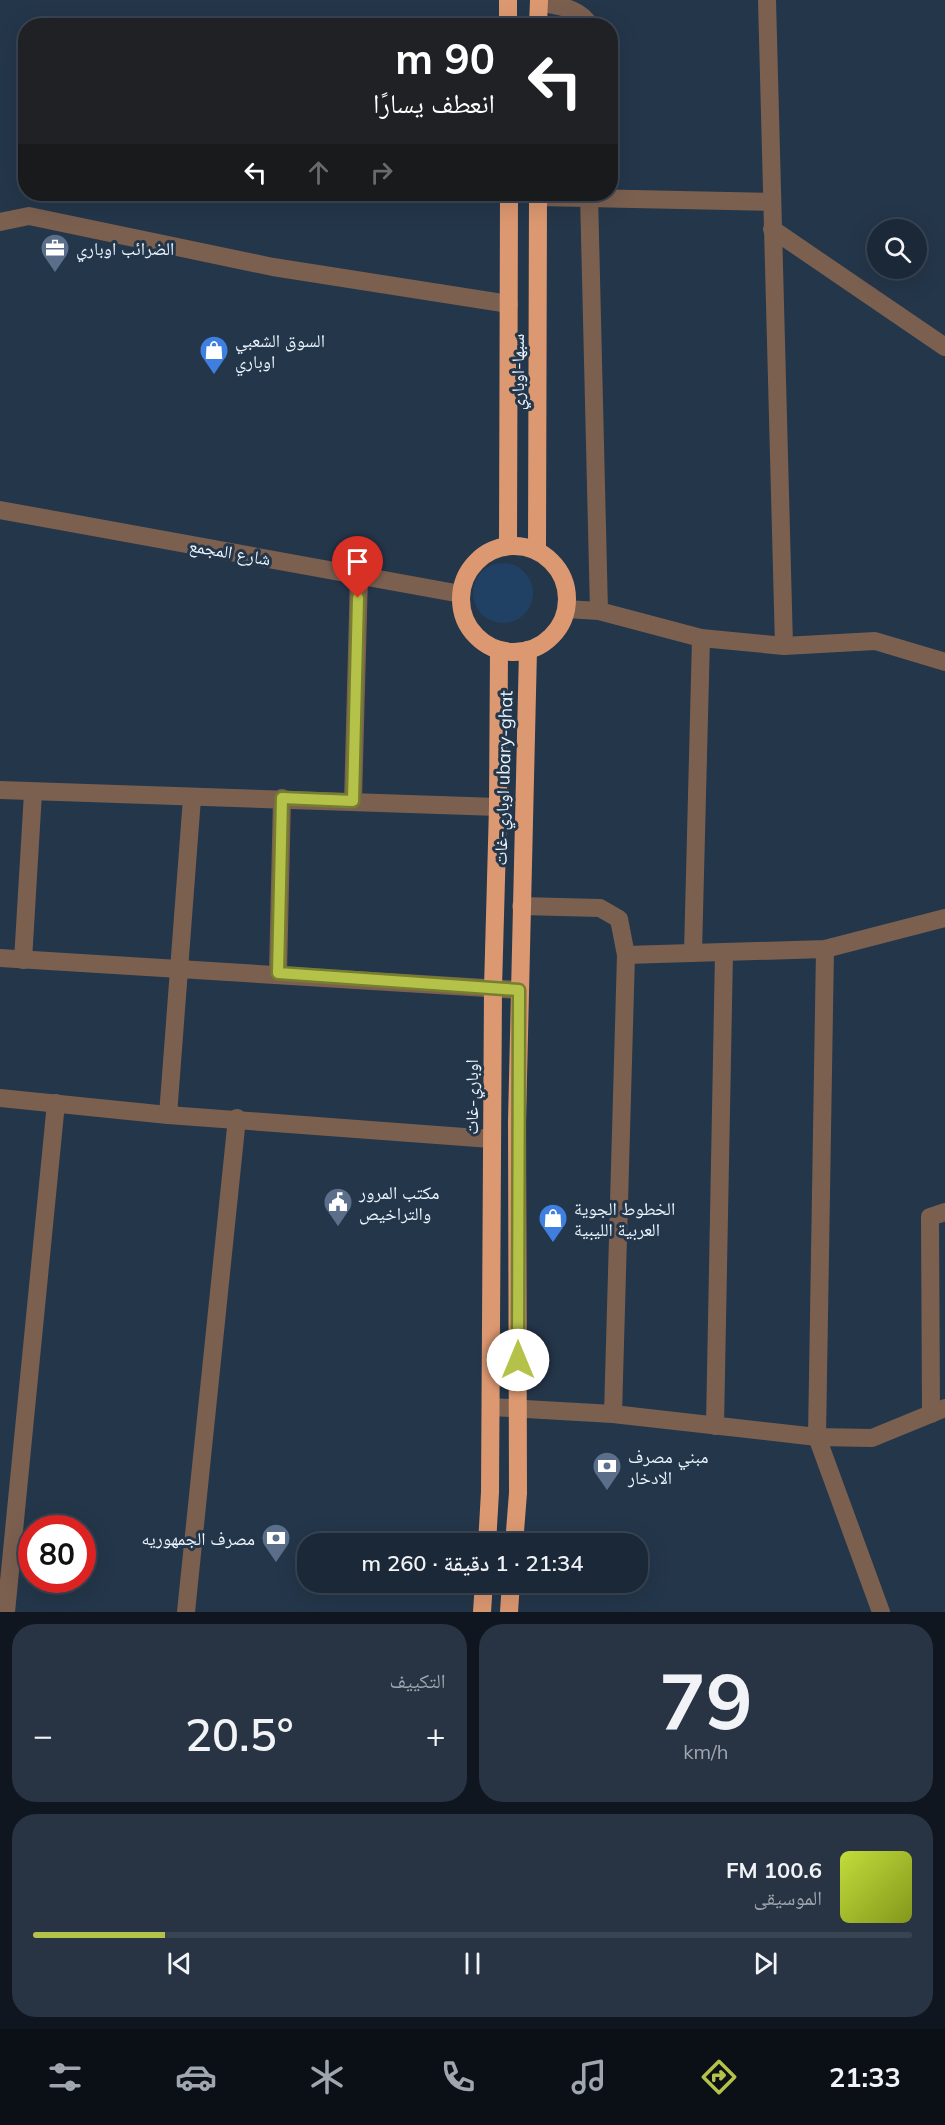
<!DOCTYPE html>
<html lang="ar">
<head>
<meta charset="utf-8">
<style>
  body { margin:0; font-family:Mulish,"Noto Naskh Arabic",sans-serif; background:#283443; color:#f1f3f6; direction:rtl; height:100vh; display:flex; flex-direction:column; font-size:22px; white-space:nowrap }
  * { box-sizing:border-box; margin:0 }
  p { font-size:20px; color:#a0a6ae }
  .icon { flex:none; width:33px; height:33px; fill:none; stroke:currentColor; stroke-width:2; stroke-linecap:round; stroke-linejoin:round }
  .map { position:relative; height:1612px; overflow:hidden; direction:ltr }
  .drawer { display:flex; flex-direction:column; gap:12px; padding:12px; background:#0f161f; flex:1 }
  .drawer>* { flex:none }
  .guide { position:absolute; left:18px; top:18px; width:600px; height:183px; border-radius:24px; box-shadow:0 6px 24px #0002,0 0 0 2px #394453; direction:rtl; background:#202124; color:#fff; overflow:hidden }
  .buttons { position:absolute; left:867px; top:219px; display:grid; gap:12px }
  .buttons a { display:grid; place-items:center; width:60px; height:60px; border-radius:50%; background:#1b2838; box-shadow:0 6px 24px #0002,0 0 0 2px #394453; font-size:30px }
  .speed { position:absolute; left:18px; top:1515px; display:flex; gap:12px; font-size:30px; font-weight:700; text-align:center }
  .speed>* { display:grid; place-content:center; width:78px; height:78px; border-radius:50%; background:#1b2838; box-shadow:0 6px 24px #0002,0 0 0 2px #394453; line-height:1 }
  .speed .limit { border:9px solid #d22; background:#fff; color:#111 }
  .pin { position:absolute; display:grid; place-items:center; width:51px; height:51px; color:#fff; margin:-62px -26px; border-radius:50% 50% 50% 0; rotate:-45deg; box-shadow:0 0 6px #0007 }
  .pin .icon { rotate:45deg }
  .me { position:absolute; width:66px; margin:-33px; rotate:0deg; stroke-linejoin:round; filter:drop-shadow(0 0 4px #0008) }
  .turn { display:flex; align-items:center; gap:21px; height:126px; padding:0 24px; font-size:27px }
  .turn .icon { width:78px; height:78px; stroke-width:2.5 }
  .turn b { display:block; font-size:42px; line-height:51px }
  .lanes { display:flex; align-items:center; height:57px; padding:0 24px; background:#0003; justify-content:center; gap:30px; direction:ltr }
  .lanes .off { opacity:.35 }
  .big { font-size:45px; font-weight:600; line-height:1.1 }
  .drawer .tile { flex:1; display:flex; flex-direction:column; justify-content:center; gap:9px; min-width:0; padding:0 21px; border-radius:24px; background:#283443 }
  .drawer .dial { align-items:center; gap:0 }
  .dial b { font-size:78px; line-height:1 }
  .song { display:flex; align-items:center; gap:18px }
  .cover { width:72px; height:72px; border-radius:9px; background:linear-gradient(135deg,hsl(70 70% 55%),hsl(70 70% 35%)) }
  .played { height:6px; border-radius:3px; background:linear-gradient(90deg,#b5c24a 15%,#394453 15%) }
  .keys { display:flex; justify-content:space-around; direction:ltr }
  .heat { display:flex; justify-content:space-between; align-items:center; font-size:33px; direction:ltr }
  .drawer .tiles { flex:1; display:grid; gap:12px; grid-template-columns:1fr 1fr }
  .tile:last-child { grid-column:span 2 }
  .trip { position:absolute; left:297px; top:1533px; width:351px; height:60px; border-radius:24px; background:#1b2838; box-shadow:0 6px 24px #0002,0 0 0 2px #394453; font-weight:600; line-height:60px; text-align:center; direction:rtl }
  .dock { display:flex; height:96px; justify-content:space-around; align-items:center; background:#0b1016; color:#a0a6ae }
  .dock .icon { width:42px; height:42px }
  .dock .selected { color:#b5c24a }
  .dock b { font-size:27px; color:#f1f3f6 }
  .map>svg:first-child { display:block }
  .park { fill:#204164 }
  .lines { fill:none; stroke-linecap:round; stroke-linejoin:round }
  .minor { stroke:#7b6050; stroke-width:18 }
  .highway { stroke:#dc9871; stroke-width:18 }
  .route-casing { stroke:#767e30; stroke-width:15 }
  .route { stroke:#b5c24a; stroke-width:10 }
  .labels { text-anchor:middle; dominant-baseline:central; stroke-width:6; stroke-linejoin:round; paint-order:stroke }
  .poi-label { font-size:18px; fill:#ebf5ff; stroke:#24364a; text-anchor:start }
  .street-label { font-size:18px; fill:#ebf5ff; stroke:#24364a }
</style>
</head>
<body>
<div class="map">
<svg width="945" height="1612" viewBox="0 0 945 1612">
  <rect width="100%" height="100%" fill="#24364a"/>
  <circle class="park" cx="503" cy="593" r="30"/>
  <g class="lines">
    <g class="minor">
      <polyline points="767,0 784,646"/>
      <path d="M539 2C557 6 580 7 590 26"/>
      <polyline points="589,194 599,611"/>
      <polyline points="538,197 771,202"/>
      <polyline points="0,222 29,216 273,267 509,304"/>
      <polyline points="772,229 945,347"/>
      <polyline points="0,510 461,594"/>
      <polyline points="566,609 599,611 701,638 784,646 875,641 945,662"/>
      <polyline points="0,790 498,807"/>
      <polyline points="353,801 359,576"/>
      <polyline points="521,906 600,908 619,919 626,955 613,1414"/>
      <polyline points="825,949 817,1437 881,1612"/>
      <polyline points="693,953 701,638"/>
      <polyline points="626,955 825,949 945,918"/>
      <polyline points="0,958 519,990"/>
      <polyline points="23,960 33,793"/>
      <polyline points="278,973 282,798"/>
      <polyline points="0,1098 168,1115 491,1139"/>
      <polyline points="168,1115 192,798"/>
      <polyline points="491,1407 613,1414 817,1437 872,1438 945,1408"/>
      <polyline points="931,1414 930,1217 945,1212"/>
      <polyline points="715,1426 724,952"/>
      <polyline points="6,1612 56,1103"/>
      <polyline points="186,1612 237,1118"/>
    </g>
    <g class="highway">
      <polyline points="508,0 508,26"/>
      <polyline points="538,26 539,0"/>
      <polyline points="508,546 509,194"/>
      <circle cx="514" cy="599" r="53"/>
      <polyline points="537,551 538,194"/>
      <polyline points="487,1544 490,1492 493,988 498,807 499,650"/>
      <polyline points="514,1544 518,1493 517,1121 528,650"/>
      <polyline points="482,1612 484,1582"/>
      <polyline points="509,1612 511,1582"/>
    </g>
  </g>
  <g class="lines">
    <g class="route-casing">
      <polyline id="route" points="358,598 353,801 282,798 278,973 519,990 518,1360"/>
    </g>
    <use href="#route" class="route"/>
  </g>
  <defs>
    <g id="office-pin" transform="scale(1.5)"><path d="M0 17L-7.5 6A9.5 9.5 0 1 1 7.5 6Z" fill="#5c6f8a" stroke="#24364a"/><path d="M-6-3h4V-5.5h4V-3h4V5H-6ZM-1-4.5V-3h2v-1.5ZM-6 0V1H6V0Z" fill="#fff"/></g>
    <g id="shop-pin" transform="scale(1.5)"><path d="M0 17L-7.5 6A9.5 9.5 0 1 1 7.5 6Z" fill="#3f7fe0" stroke="#24364a"/><path d="M-5-2.5h2.3a2.7 3.5 0 0 1 5.4 0H5L5.5 6h-11ZM-1.5-2.5h3a1.5 2.3 0 0 0-3 0Z" fill="#fff"/></g>
    <g id="civic-pin" transform="scale(1.5)"><path d="M0 17L-7.5 6A9.5 9.5 0 1 1 7.5 6Z" fill="#5c6f8a" stroke="#24364a"/><path d="M-.6-6.5H3V-4.5H.6V-3L4-1V1h2V6H-6V1h2V-1L-.6-3ZM-1.2 2.5V6h2.4V2.5Z" fill="#fff"/></g>
    <g id="bank-pin" transform="scale(1.5)"><path d="M0 17L-7.5 6A9.5 9.5 0 1 1 7.5 6Z" fill="#5c6f8a" stroke="#24364a"/><path d="M-6-4H6V4H-6ZM0-2.3a2.3 2.3 0 1 0 0 4.6a2.3 2.3 0 1 0 0-4.6Z" fill="#fff"/></g>
  </defs>
  <g fill-rule="evenodd">
    <use href="#office-pin" x="55" y="248"/>
    <use href="#shop-pin" x="214" y="350"/>
    <use href="#civic-pin" x="338" y="1202"/>
    <use href="#shop-pin" x="553" y="1218"/>
    <use href="#bank-pin" x="607" y="1466"/>
    <use href="#bank-pin" x="276" y="1538"/>
  </g>
  <g class="labels">
    <g class="poi-label">
      <text x="76" y="248">الضرائب اوباري</text>
      <text x="235" y="340">السوق الشعبي<tspan x="235" dy="21">اوباري</tspan></text>
      <text x="359" y="1192">مكتب المرور<tspan x="359" dy="21">والتراخيص</tspan></text>
      <text x="574" y="1208">الخطوط الجوية<tspan x="574" dy="21">العربية الليبية</tspan></text>
      <text x="628" y="1456">مبني مصرف<tspan x="628" dy="21">الادخار</tspan></text>
      <text x="255" y="1538" text-anchor="end">مصرف الجمهوريه</text>
    </g>
    <g class="street-label">
      <text transform="translate(517 372) rotate(-90)">سبها-اوباري</text>
      <text transform="translate(230 552) rotate(10)">شارع المجمع</text>
      <text transform="translate(503 778) rotate(-88)">اوباري-غات ubary-ghat</text>
      <text transform="translate(471 1097) rotate(-90)">اوباري-غات</text>
    </g>
  </g>
</svg>
<div class="buttons">
<a><svg class="icon" aria-label="search" viewBox="0 0 24 24"><circle cx="10" cy="10" r="6"/><path d="M15 15l6 6"/></svg></a>
</div>
<div class="speed"><div class="limit">80</div></div>
<div class="pin" style="left:358px;top:598px;background:#d93025"><svg class="icon" aria-label="arrive" viewBox="0 0 24 24"><path d="M6 21V4h12l-3 4 3 4H6"/></svg></div>
<svg class="me" style="left:518px;top:1360px" viewBox="-20 -20 40 40"><circle r="19" fill="#fff"/><path d="M0-13L10 11 0 6-10 11z" fill="#b5c24a"/></svg>
<div class="trip">21:34 · 1 دقيقة · 260 m</div>
<div class="guide">
<div class="turn"><svg class="icon" aria-label="left" viewBox="0 0 24 24"><path d="M17 20v-9H6M10 6l-5 5 5 5"/></svg><div><b>90 m</b>انعطف يسارًا</div></div>
<div class="lanes"><svg class="icon" aria-label="left" viewBox="0 0 24 24"><path d="M17 20v-9H6M10 6l-5 5 5 5"/></svg><svg class="icon off" aria-label="ahead" viewBox="0 0 24 24"><path d="M12 20V5M6 11l6-6 6 6"/></svg><svg class="icon off" aria-label="right" viewBox="0 0 24 24"><path d="M7 20v-9h11M14 6l5 5-5 5"/></svg></div>
</div>
</div>
<section class="drawer">
<div class="tiles">
<div class="tile dial"><b>79</b><p>km/h</p></div>
<div class="tile"><p>التكييف</p>
<div class="heat"><a>−</a><b class="big">20.5°</b><a>+</a></div>
</div>
<div class="tile">
<div class="song"><i class="cover"></i><div><b>100.6 FM</b><p>الموسيقى</p></div></div>
<div class="played"></div>
<div class="keys"><svg class="icon" aria-label="previous" viewBox="0 0 24 24"><path d="M18 5L8 12l10 7zM5 5v14"/></svg><svg class="icon" aria-label="pause" viewBox="0 0 24 24"><path d="M8 5v14M16 5v14"/></svg><svg class="icon" aria-label="next" viewBox="0 0 24 24"><path d="M6 5l10 7-10 7zM19 5v14"/></svg></div>
</div>
</div>
</section>
<nav class="dock">
<b>21:33</b>
<svg class="icon selected" aria-label="directions" viewBox="0 0 24 24"><path d="M12 3l9 9-9 9-9-9zM9 14v-3h6M13 9l2 2-2 2"/></svg>
<svg class="icon" aria-label="music" viewBox="0 0 24 24"><path d="M9 18V5l10-2v13"/><circle cx="6" cy="18" r="3"/><circle cx="16" cy="16" r="3"/></svg>
<svg class="icon" aria-label="phone" viewBox="0 0 24 24"><path d="M5 4h4l2 5-3 2q2 4 5 5l2-3 5 2v4C11 20 4 13 5 4z"/></svg>
<svg class="icon" aria-label="climate" viewBox="0 0 24 24"><path d="M12 3v18M4 7l16 10M4 17L20 7"/></svg>
<svg class="icon" aria-label="car" viewBox="0 0 24 24"><path d="M5 17H2v-5l4-1 3-4h7l3 4 3 1v5h-3M9 17h6M6 11h13"/><circle cx="7" cy="17" r="2"/><circle cx="17" cy="17" r="2"/></svg>
<svg class="icon" aria-label="filters" viewBox="0 0 24 24"><path d="M4 7h16M4 17h16"/><circle cx="9" cy="7" r="2"/><circle cx="15" cy="17" r="2"/></svg>
</nav>
</body>
</html>
